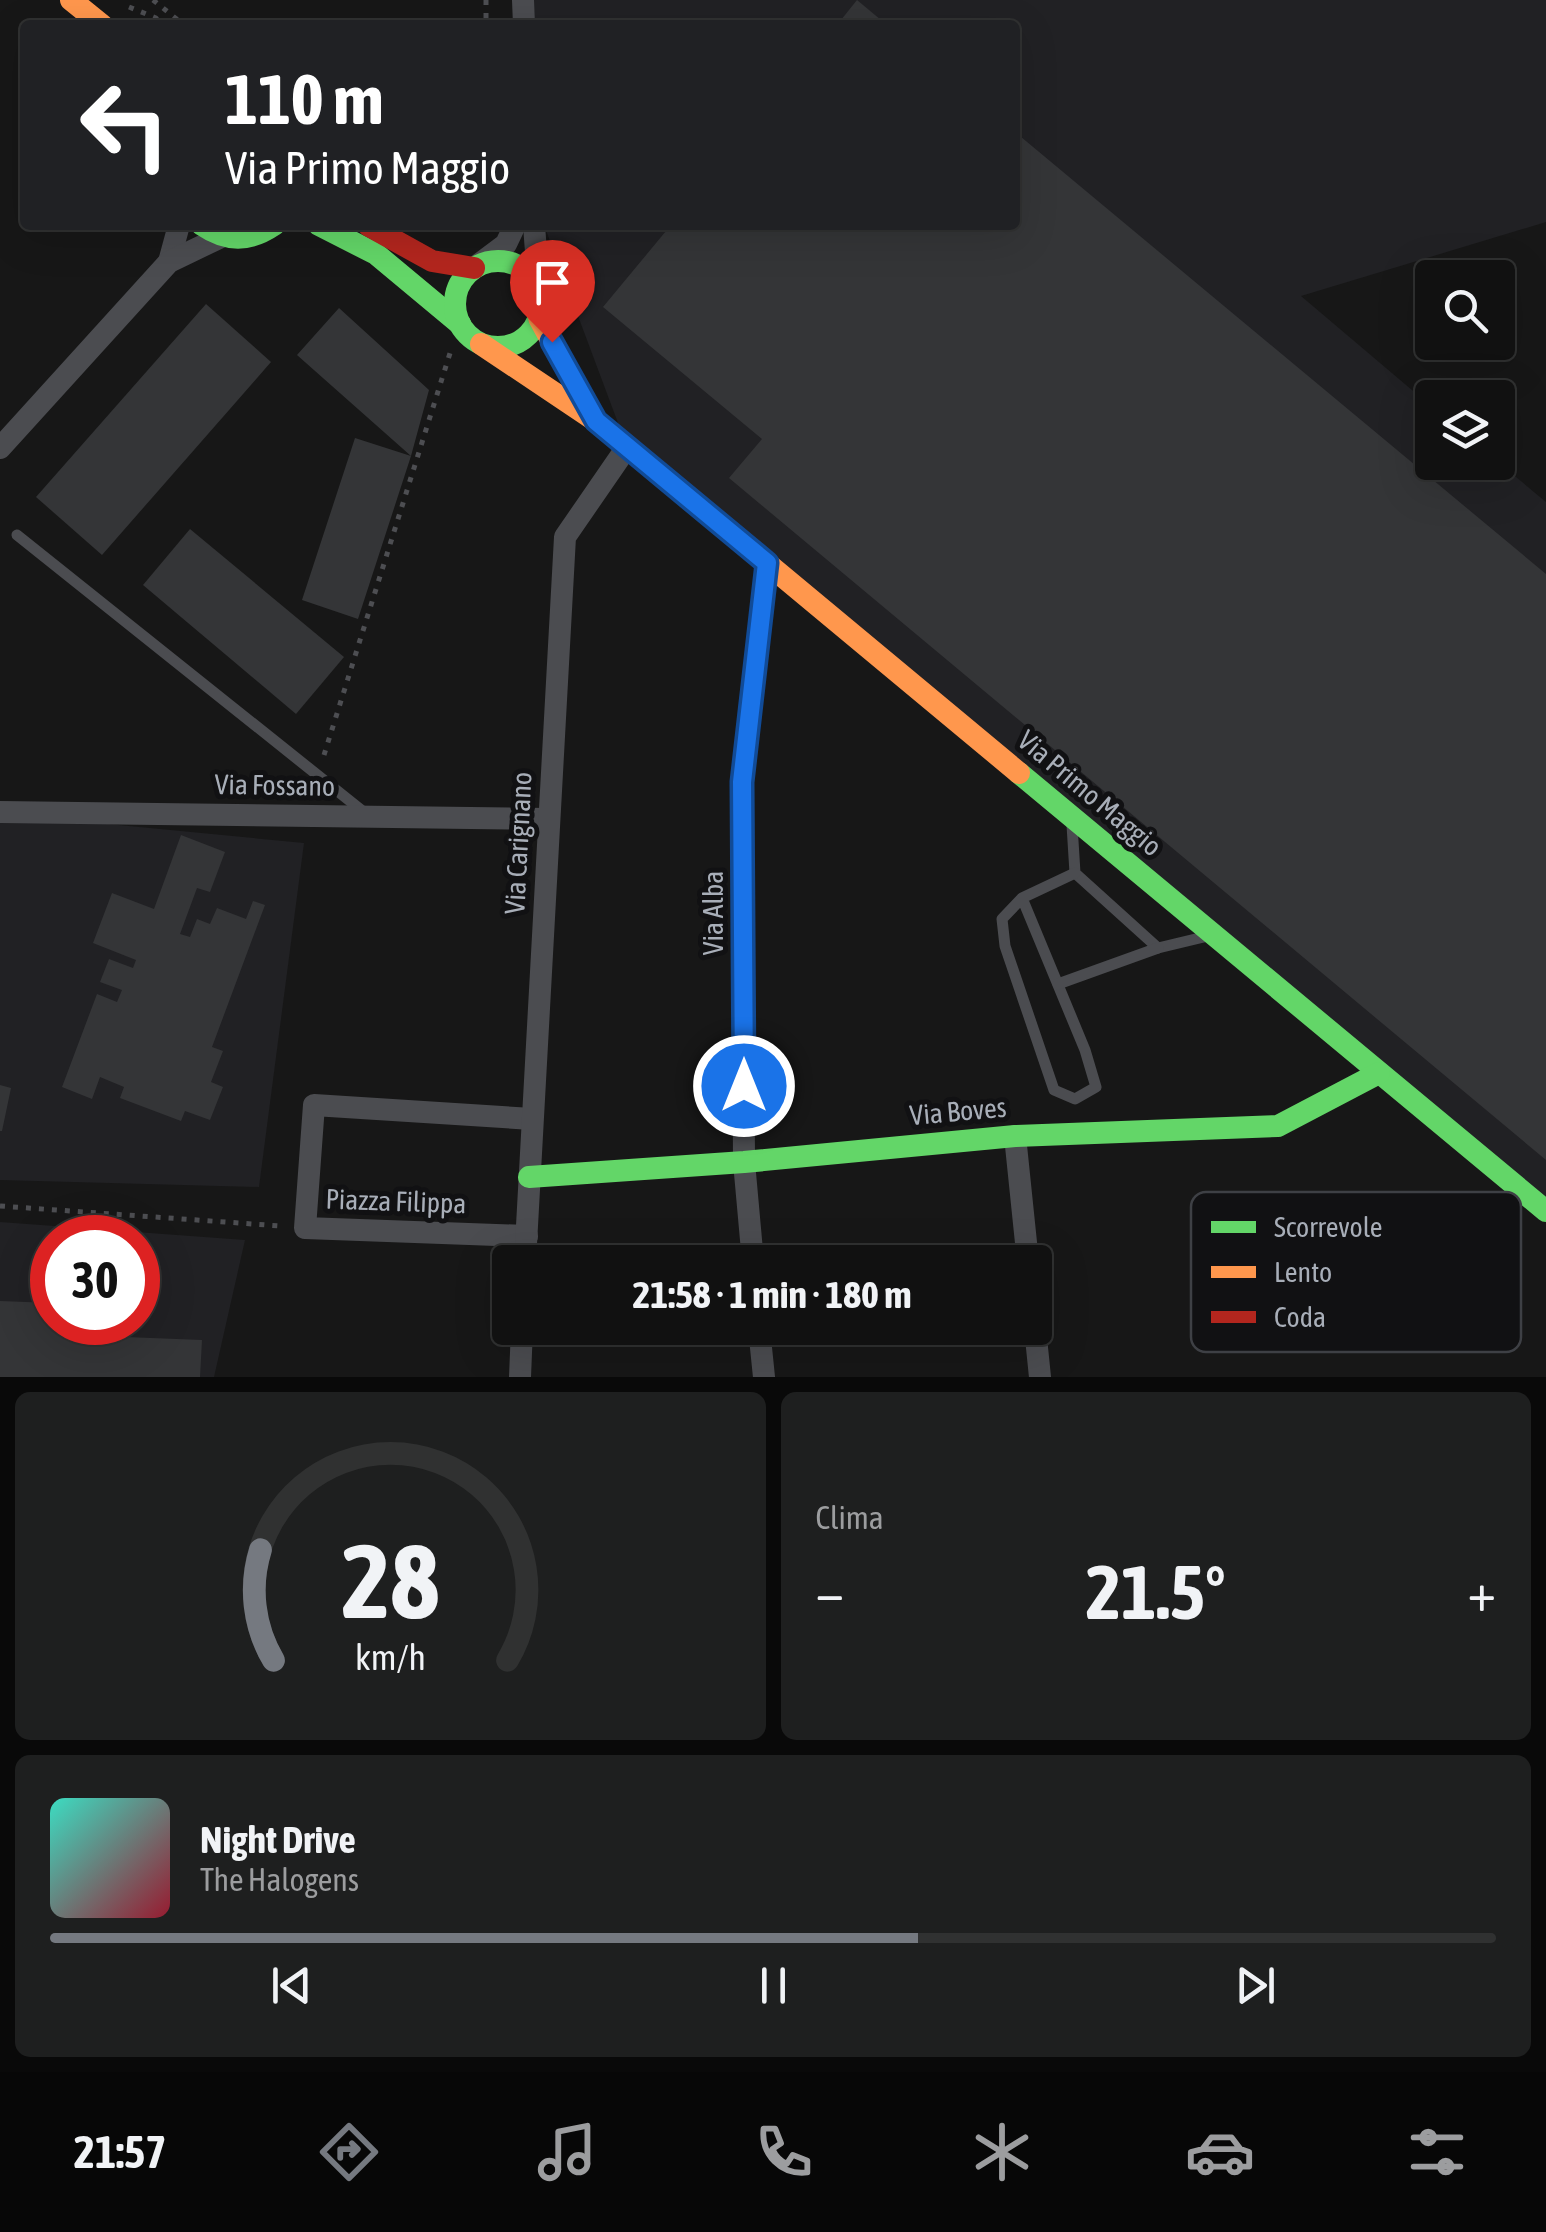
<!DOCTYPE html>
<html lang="it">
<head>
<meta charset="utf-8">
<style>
  body { margin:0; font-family:"Asap Condensed",sans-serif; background:#1e1f1f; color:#f1f3f6; height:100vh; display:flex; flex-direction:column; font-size:38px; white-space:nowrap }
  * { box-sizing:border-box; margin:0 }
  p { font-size:32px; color:#9c9d9f }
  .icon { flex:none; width:55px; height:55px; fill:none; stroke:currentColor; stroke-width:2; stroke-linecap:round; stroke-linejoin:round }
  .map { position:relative; height:1377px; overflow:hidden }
  .side { display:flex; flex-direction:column; gap:15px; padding:15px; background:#090909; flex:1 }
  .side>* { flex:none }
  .hud { position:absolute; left:20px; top:20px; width:1000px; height:210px; border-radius:10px; box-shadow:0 10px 40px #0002,0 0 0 2px #303131; background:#202124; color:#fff; overflow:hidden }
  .fabs { position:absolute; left:1415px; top:260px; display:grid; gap:20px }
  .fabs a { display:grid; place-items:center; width:100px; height:100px; border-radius:10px; background:#111; box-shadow:0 10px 40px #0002,0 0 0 2px #303131; font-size:50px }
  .speed { position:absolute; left:30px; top:1215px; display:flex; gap:20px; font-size:50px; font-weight:700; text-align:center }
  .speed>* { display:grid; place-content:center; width:130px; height:130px; border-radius:50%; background:#111; box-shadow:0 10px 40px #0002,0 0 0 2px #303131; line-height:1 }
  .speed .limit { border:15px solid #d22; background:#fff; color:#111 }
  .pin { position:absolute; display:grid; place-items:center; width:85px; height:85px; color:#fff; margin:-102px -42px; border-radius:50% 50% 50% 0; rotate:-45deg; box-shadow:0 0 10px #0007 }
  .pin .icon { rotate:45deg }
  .me { position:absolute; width:110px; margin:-55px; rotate:0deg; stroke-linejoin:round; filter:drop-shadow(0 0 8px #0008) }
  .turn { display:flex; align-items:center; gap:35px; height:210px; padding:0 40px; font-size:45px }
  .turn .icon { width:130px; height:130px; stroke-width:2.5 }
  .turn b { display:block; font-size:70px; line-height:85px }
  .big { font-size:75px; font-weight:700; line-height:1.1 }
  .side .widget { flex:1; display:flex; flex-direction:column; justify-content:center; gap:15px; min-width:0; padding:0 35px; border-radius:15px; background:#1e1f1f }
  .side .dial { align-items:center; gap:0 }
  .dial svg { height:260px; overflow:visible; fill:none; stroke:#303131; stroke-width:7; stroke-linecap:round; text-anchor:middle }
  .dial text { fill:#f1f3f6; stroke:none }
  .song { display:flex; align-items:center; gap:30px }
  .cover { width:120px; height:120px; border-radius:15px; background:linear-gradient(135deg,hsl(170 70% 55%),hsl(350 70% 35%)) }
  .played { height:10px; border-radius:5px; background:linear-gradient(90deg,#757980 60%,#303131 60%) }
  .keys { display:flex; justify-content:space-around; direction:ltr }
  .heat { display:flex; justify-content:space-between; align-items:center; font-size:55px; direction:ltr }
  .side .tiles { flex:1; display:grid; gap:15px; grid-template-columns:1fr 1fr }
  .widget:last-child { grid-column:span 2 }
  .trip { position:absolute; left:492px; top:1245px; width:560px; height:100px; border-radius:10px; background:#111; box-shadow:0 10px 40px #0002,0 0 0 2px #303131; font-weight:700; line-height:100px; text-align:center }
  .dock { display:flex; height:160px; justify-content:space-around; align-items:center; background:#070707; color:#9c9d9f }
  .dock .icon { width:70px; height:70px }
  .dock .current { color:#757980 }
  .dock b { font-size:45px; color:#f1f3f6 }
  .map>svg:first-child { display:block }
  .built { fill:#212124; fill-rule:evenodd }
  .building { fill:#343537 }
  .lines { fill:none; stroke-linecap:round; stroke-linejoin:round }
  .path { stroke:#4d4e52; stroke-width:5; stroke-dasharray:5 8; stroke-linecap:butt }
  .lane { stroke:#4b4c50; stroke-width:11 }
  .street { stroke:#4b4c50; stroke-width:22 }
  .fast { stroke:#63d668; stroke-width:22 }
  .slow { stroke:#ff974d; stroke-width:22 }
  .jam { stroke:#b3261e; stroke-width:22 }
  .route-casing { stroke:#114b97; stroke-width:25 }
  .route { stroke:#1a73e8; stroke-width:18 }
  .labels { text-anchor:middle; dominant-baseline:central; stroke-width:10; stroke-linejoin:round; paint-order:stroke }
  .street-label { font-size:28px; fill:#a8aeb8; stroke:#111113 }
  .key { fill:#111113; stroke:#3e4045; stroke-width:2.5 }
  .key-label { font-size:28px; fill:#a8aeb8 }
</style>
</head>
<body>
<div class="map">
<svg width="1546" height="1377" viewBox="0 0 1546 1377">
  <rect width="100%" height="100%" fill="#171717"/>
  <g class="built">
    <polygon points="523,0 1546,0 1546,222 1301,296 1432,407 1432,462 1498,462 1546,502 1546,1211 627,447 544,225 1015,225 1015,25 524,25"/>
    <polygon points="0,821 108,824 304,843 259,1187 0,1180"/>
    <path d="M0 1222 245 1240 214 1377H0ZM52 1238H138V1322H52Z"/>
  </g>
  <g class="building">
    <polygon points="857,0 887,25 837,25"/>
    <polygon points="1015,132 1546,574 1546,1160 729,478 762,439 603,307 671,225 1015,225"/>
    <polygon points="206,304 271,362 102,555 36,497"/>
    <polygon points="339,308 429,390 411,456 358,619 302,600 355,438 411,456 297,355"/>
    <polygon points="190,529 344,657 296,714 143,585"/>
    <polygon points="181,835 225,852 210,892 197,888 180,934 190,937 197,919 210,924 217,908 246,919 253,901 265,905 212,1047 223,1051 211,1082 223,1087 210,1120 185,1111 181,1121 120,1098 124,1087 100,1077 92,1099 62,1087 97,994 117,1002 122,990 100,982 109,959 133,968 136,960 93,943 112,893 154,909"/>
    <polygon points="0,1085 11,1088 2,1131 0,1131"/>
    <polygon points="0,1301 52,1303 52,1322 75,1322 75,1335 202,1340 200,1377 0,1377"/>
  </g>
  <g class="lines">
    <g class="path">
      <polyline points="153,0 184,25"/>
      <polyline points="486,0 486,25"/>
      <polyline points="129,7 156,18 160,25"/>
      <polyline points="324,755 451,350"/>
      <polyline points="0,1206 281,1226"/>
    </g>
    <g class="lane">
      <polyline points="17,535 365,813"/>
      <polyline points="1072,825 1075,873 1158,948 1208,936"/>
      <polyline points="1022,898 1002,919 1005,946 1054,1090 1075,1099 1096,1087 1085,1050 1022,898 1075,873"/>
      <polyline points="1058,984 1158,948"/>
    </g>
    <g class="street">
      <polyline points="523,0 524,25"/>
      <polyline points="534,225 539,292"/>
      <polyline points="169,262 179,225"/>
      <polyline points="474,268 506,244 515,225"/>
      <polyline points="0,448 169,262 221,237"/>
      <polyline points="0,812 549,819"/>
      <polyline points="1015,1136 1028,1262"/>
      <polyline points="527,1236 305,1228 314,1105 532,1119"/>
      <polyline points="525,1262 565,537 627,447"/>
      <polyline points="753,1262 744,1162 742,783 767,563"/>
      <polyline points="759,1328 764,1377"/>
      <polyline points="1035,1328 1040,1377"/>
      <polyline points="520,1377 522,1328"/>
    </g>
    <g class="fast">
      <path d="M202 225C227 242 249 242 274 225"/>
      <polyline points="319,225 376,254 460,324"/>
      <circle cx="498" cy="304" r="43"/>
      <polyline points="1019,773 1546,1211"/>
      <polyline points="529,1177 744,1162 1015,1136 1278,1126 1379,1073"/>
    </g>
    <g class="slow">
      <polyline points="71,0 102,25"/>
      <polyline points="539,318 591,413"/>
      <polyline points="481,344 596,421 1019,773"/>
    </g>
    <polyline class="jam" points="369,226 432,261 474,268"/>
  </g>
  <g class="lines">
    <g class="route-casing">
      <polyline id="route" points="552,342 596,421 767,563 742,782 744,1086"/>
    </g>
    <use href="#route" class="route"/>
  </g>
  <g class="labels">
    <g class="street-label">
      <text transform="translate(275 785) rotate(1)">Via Fossano</text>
      <text transform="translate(1090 793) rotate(40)">Via Primo Maggio</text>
      <text transform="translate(518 843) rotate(-87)">Via Carignano</text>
      <text transform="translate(713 913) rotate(-90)">Via Alba</text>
      <text transform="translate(958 1111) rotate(-5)">Via Boves</text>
      <text transform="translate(396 1201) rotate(2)">Piazza Filippa</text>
    </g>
  </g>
  <rect x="1191" y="1192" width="330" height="160" rx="15" class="key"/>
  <rect x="1211" y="1221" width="45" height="12" fill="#63d668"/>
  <rect x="1211" y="1266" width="45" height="12" fill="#ff974d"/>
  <rect x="1211" y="1311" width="45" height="12" fill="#b3261e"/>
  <g class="key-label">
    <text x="1274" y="1237">Scorrevole</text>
    <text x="1274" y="1282">Lento</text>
    <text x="1274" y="1327">Coda</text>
  </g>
</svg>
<div class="fabs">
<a><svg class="icon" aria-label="search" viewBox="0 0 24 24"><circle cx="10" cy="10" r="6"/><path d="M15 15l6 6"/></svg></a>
<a><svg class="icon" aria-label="layers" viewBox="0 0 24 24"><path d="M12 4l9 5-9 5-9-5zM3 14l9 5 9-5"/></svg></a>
</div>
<div class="speed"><div class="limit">30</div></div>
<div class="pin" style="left:552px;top:342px;background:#d93025"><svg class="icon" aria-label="arrive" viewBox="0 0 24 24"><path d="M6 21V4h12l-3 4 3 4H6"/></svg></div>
<svg class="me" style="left:744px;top:1086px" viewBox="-20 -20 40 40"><circle r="17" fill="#1a73e8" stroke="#fff" stroke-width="3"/><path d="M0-11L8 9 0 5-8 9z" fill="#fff"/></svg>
<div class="trip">21:58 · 1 min · 180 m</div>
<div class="hud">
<div class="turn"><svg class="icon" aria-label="left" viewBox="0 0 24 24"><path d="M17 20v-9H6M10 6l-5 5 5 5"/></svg><div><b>110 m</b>Via Primo Maggio</div></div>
</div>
</div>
<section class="side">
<div class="tiles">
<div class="widget dial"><svg viewBox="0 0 100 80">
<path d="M14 69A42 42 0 1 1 86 69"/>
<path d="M14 69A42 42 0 0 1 10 35" stroke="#757980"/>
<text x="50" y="56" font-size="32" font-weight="700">28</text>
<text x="50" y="72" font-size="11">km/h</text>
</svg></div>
<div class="widget"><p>Clima</p>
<div class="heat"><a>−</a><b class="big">21.5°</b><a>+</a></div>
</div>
<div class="widget">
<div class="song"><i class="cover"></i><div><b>Night Drive</b><p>The Halogens</p></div></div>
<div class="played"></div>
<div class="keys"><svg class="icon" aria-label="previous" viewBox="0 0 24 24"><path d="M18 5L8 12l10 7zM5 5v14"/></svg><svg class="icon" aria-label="pause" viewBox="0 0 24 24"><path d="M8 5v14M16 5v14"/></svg><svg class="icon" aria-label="next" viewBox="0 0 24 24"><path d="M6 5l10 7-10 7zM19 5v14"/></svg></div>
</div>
</div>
</section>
<nav class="dock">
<b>21:57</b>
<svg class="icon current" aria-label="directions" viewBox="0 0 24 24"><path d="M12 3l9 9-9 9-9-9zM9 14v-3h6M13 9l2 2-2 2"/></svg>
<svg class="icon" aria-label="music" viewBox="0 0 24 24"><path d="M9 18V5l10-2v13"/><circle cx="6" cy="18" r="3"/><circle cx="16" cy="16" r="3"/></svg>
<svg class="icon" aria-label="phone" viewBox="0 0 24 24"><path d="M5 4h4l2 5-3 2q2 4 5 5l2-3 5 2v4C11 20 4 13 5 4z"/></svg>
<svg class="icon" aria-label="climate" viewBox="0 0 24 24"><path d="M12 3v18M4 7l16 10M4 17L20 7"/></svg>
<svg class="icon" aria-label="car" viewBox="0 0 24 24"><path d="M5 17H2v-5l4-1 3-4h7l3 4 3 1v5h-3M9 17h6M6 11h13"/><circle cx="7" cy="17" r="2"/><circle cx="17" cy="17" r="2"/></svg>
<svg class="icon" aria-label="filters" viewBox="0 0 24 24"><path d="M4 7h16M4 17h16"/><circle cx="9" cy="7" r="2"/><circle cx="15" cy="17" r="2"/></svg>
</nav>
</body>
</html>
